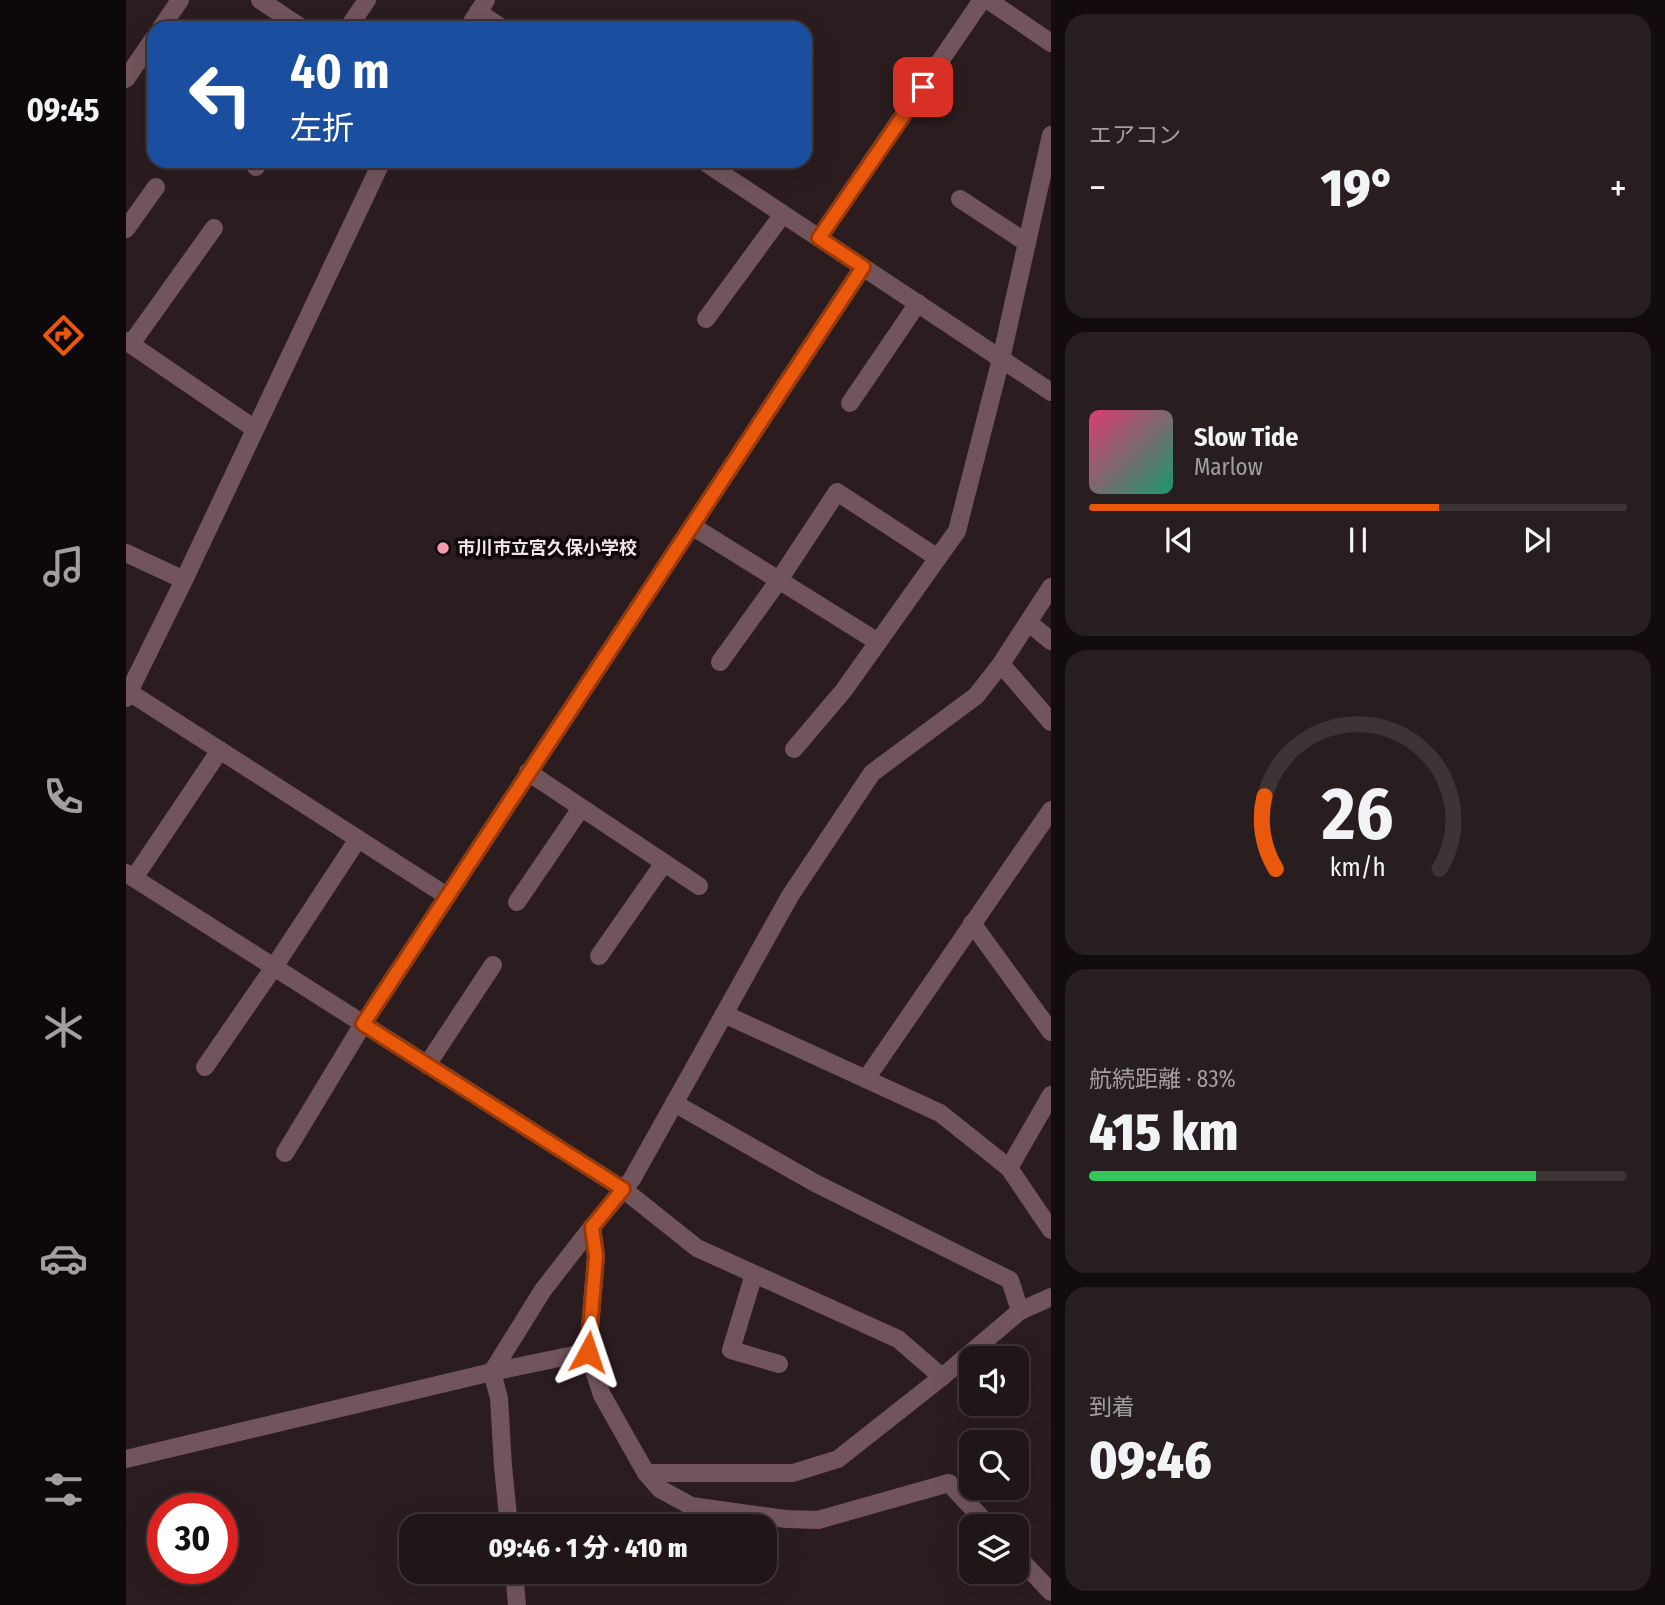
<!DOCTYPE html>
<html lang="ja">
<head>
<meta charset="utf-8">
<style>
  body { margin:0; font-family:"Fira Sans Condensed","Noto Sans JP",sans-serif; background:#281e20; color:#f1f3f6; height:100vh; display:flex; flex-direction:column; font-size:26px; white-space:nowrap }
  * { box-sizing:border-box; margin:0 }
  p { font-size:23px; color:#a29fa1 }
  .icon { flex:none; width:38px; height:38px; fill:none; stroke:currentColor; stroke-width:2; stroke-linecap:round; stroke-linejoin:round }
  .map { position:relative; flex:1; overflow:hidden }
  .drawer { display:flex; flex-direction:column; gap:14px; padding:14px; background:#120c0d; width:614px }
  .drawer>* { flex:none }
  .hud { position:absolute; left:21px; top:21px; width:665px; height:147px; border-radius:21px; box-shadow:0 7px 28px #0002,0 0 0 2px #3d3436; background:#1a4fa0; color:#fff; overflow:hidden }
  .buttons { position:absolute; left:833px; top:1346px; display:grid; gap:14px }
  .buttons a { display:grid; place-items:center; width:70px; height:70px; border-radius:14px; background:#201517; box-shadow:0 7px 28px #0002,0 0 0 2px #3d3436; font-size:35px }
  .speed { position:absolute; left:21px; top:1493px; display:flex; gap:14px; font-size:35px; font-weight:700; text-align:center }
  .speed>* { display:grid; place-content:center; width:91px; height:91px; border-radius:50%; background:#201517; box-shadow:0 7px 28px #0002,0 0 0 2px #3d3436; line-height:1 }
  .speed .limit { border:10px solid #d22; background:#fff; color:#111 }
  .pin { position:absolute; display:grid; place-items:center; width:60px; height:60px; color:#fff; margin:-30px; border-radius:14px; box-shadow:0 4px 10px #0006 }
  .me { position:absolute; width:77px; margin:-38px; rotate:5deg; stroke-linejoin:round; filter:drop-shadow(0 0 5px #0008) }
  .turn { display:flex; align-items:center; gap:24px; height:147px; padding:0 28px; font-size:32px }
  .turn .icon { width:91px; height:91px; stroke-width:2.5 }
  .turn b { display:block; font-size:49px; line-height:60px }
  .big { font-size:52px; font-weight:800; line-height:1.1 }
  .drawer .widget { flex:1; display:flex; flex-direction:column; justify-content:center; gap:10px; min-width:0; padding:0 24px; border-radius:21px; background:#281e20 }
  .drawer .dial { align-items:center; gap:0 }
  .dial svg { height:182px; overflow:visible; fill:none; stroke:#3d3436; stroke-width:7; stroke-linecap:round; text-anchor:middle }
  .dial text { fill:#f1f3f6; stroke:none }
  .song { display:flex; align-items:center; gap:21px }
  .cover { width:84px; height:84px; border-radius:10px; background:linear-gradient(135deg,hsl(340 70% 55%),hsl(160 70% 35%)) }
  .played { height:7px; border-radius:4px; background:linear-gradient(90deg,#ea580c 65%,#3d3436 65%) }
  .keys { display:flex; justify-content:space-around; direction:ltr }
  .heat { display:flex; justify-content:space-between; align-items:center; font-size:38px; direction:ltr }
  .charge { height:10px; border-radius:5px; background:linear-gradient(90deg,#34c759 83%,#3d3436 0) }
  .trip { position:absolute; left:273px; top:1514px; width:378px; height:70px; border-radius:21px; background:#201517; box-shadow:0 7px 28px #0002,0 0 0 2px #3d3436; font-weight:800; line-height:70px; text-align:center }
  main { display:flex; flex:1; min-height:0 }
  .menu { display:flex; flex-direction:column; width:126px; justify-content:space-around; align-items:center; background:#0d0809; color:#a29fa1 }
  .menu .icon { width:49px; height:49px }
  .menu .current { color:#ea580c }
  .menu b { font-size:32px; color:#f1f3f6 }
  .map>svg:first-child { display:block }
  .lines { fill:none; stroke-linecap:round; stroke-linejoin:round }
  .minor { stroke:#72555c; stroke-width:18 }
  .route-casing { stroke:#983908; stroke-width:18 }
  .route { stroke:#ea580c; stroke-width:12 }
  .poi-dot { fill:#f29ab0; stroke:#0f080a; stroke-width:2.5 }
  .labels { text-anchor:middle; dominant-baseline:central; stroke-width:7; stroke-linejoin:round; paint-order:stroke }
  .poi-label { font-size:18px; font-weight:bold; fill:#f0e5e7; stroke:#0f080a; text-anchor:start }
</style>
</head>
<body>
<main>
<nav class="menu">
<b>09:45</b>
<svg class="icon current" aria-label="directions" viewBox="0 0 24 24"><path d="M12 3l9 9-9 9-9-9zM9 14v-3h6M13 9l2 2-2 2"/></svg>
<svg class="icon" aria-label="music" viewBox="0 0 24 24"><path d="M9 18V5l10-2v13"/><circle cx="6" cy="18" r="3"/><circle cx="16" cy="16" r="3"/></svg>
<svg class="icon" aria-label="phone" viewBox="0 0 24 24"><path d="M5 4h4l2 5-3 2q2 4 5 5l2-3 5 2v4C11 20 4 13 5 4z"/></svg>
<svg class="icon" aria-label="climate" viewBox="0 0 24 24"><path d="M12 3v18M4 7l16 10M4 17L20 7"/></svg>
<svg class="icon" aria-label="car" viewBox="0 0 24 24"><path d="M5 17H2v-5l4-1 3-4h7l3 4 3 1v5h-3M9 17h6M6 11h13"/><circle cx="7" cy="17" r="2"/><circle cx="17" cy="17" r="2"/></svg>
<svg class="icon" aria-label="filters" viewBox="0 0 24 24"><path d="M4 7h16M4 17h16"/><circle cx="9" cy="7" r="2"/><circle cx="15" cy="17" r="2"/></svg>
</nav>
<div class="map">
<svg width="925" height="1605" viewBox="0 0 925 1605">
  <rect width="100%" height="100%" fill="#2b1c1f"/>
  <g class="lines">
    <g class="minor">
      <polyline points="134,0 176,28"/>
      <polyline points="862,0 925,43"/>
      <polyline points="352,12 376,28"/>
      <polyline points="35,28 54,0"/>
      <polyline points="222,28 241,0"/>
      <polyline points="342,28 360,0"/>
      <polyline points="0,79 28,38"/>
      <polyline points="577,161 925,392"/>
      <polyline points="130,167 134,161"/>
      <polyline points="834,199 901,243"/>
      <polyline points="0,229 30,187"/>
      <polyline points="693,238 856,0"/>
      <polyline points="580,319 657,214"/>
      <polyline points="0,341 129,429"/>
      <polyline points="5,344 88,228"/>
      <polyline points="724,403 792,303"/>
      <polyline points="566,526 752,642"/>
      <polyline points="0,553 58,580"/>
      <polyline points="903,623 925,641"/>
      <polyline points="594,662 653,580 711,492 812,558"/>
      <polyline points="875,664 925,722"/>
      <polyline points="0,690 321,896"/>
      <polyline points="0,698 58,580 256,161"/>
      <polyline points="668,749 718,690 831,531 875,359 925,135"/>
      <polyline points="402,772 573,886"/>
      <polyline points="0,873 497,1189 571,1248 772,1339 816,1377"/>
      <polyline points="8,878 94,750"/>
      <polyline points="391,902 455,808"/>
      <polyline points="846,923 925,1032"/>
      <polyline points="473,956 538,863"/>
      <polyline points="598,1014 814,1113 883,1168 925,1230"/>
      <polyline points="301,1065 367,965"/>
      <polyline points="79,1067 148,967 232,839"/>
      <polyline points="740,1079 925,810"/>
      <polyline points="548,1103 689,1183 884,1280 894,1311"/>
      <polyline points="159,1153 237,1024 737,267"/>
      <polyline points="883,1168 925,1095"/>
      <polyline points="466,1227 470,1256 462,1352 476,1395 520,1473 534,1489 565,1506 660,1519 692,1520 823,1483 863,1526"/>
      <polyline points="628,1274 605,1350 653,1364"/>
      <polyline points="0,1459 366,1372 462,1352"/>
      <polyline points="520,1473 667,1473 712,1459 816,1377 894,1311 925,1297"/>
      <polyline points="383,1526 377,1466 373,1398 366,1372 417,1290 466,1227 506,1179 664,896 746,773 850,696 875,664 925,587"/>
      <polyline points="891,1556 925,1592"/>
      <polyline points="388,1572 391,1605"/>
    </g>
  </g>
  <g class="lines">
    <g class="route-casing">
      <polyline id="route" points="462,1352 470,1256 466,1227 497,1189 237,1024 737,267 693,238 797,87"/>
    </g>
    <use href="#route" class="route"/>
  </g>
  <circle class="poi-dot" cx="317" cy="548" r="7"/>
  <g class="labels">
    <g class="poi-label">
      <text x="331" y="548">市川市立宮久保小学校</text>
    </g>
  </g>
</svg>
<div class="buttons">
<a><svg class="icon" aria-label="sound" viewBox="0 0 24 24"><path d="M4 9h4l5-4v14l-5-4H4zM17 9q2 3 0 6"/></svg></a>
<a><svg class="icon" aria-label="search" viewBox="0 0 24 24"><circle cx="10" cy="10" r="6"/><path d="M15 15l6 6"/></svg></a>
<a><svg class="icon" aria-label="layers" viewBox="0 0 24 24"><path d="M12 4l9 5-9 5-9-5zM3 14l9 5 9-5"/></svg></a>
</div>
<div class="speed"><div class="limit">30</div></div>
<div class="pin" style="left:797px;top:87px;background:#d93025"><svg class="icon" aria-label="arrive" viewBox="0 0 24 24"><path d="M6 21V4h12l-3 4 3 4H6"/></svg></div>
<svg class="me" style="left:462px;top:1352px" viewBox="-20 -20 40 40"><path d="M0-17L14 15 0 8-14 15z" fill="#ea580c" stroke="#fff" stroke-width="4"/></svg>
<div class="trip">09:46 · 1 分 · 410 m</div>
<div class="hud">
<div class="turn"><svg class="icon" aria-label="left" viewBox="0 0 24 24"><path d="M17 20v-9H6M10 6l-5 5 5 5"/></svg><div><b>40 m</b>左折</div></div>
</div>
</div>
<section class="drawer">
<div class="widget"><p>エアコン</p>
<div class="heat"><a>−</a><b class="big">19°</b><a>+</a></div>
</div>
<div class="widget">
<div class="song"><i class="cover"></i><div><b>Slow Tide</b><p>Marlow</p></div></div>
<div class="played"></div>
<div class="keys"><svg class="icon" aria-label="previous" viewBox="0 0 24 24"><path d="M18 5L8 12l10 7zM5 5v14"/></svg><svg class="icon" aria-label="pause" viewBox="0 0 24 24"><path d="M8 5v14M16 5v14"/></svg><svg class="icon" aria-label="next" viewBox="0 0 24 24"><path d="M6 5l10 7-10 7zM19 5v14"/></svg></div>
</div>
<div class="widget dial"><svg viewBox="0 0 100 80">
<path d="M14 69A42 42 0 1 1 86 69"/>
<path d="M14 69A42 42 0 0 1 9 37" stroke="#ea580c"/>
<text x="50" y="56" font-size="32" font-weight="700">26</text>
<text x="50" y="72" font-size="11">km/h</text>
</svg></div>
<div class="widget"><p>航続距離 · 83%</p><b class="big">415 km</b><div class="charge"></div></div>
<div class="widget"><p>到着</p><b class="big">09:46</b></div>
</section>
</main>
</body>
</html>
